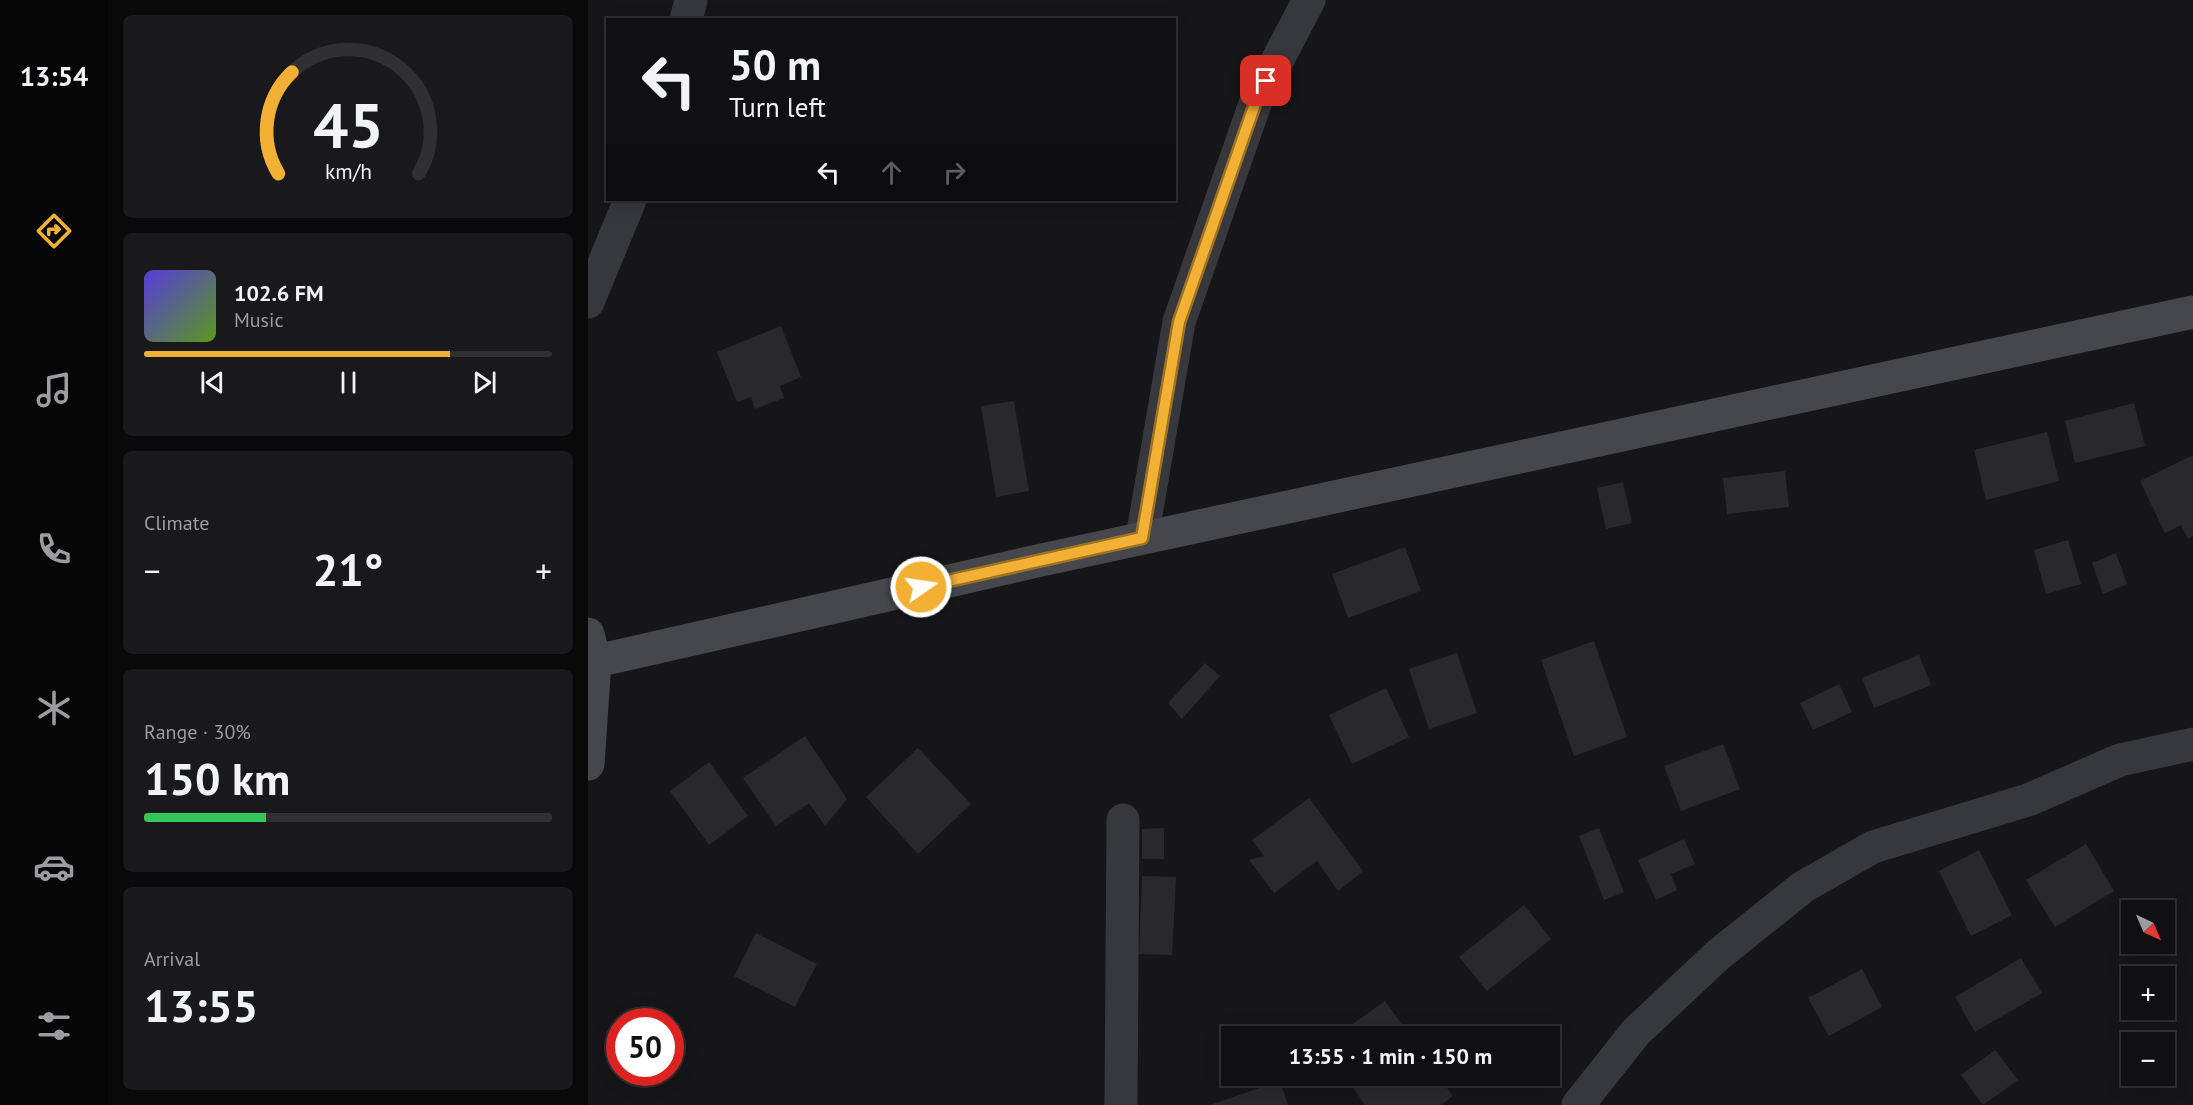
<!DOCTYPE html>
<html lang="en">
<head>
<meta charset="utf-8">
<style>
  body { margin:0; font-family:"PT Sans",sans-serif; background:#19191b; color:#f1f3f6; height:100vh; display:flex; flex-direction:column; font-size:22px; white-space:nowrap }
  * { box-sizing:border-box; margin:0 }
  p { font-size:20px; color:#9c9d9f }
  .icon { flex:none; width:33px; height:33px; fill:none; stroke:currentColor; stroke-width:2; stroke-linecap:round; stroke-linejoin:round }
  .map { position:relative; flex:1; overflow:hidden }
  .details { display:flex; flex-direction:column; gap:15px; padding:15px; background:#09090a; width:480px }
  .details>* { flex:none }
  .hud { position:absolute; left:18px; top:18px; width:570px; height:183px; border-radius:0px; box-shadow:0 3px 15px #0003,0 0 0 2px #303032; background:#101012; color:#f1f3f6; overflow:hidden }
  .needle { width:39px; rotate:136deg }
  .tools { position:absolute; left:1533px; top:900px; display:grid; gap:12px }
  .tools a { display:grid; place-items:center; width:54px; height:54px; border-radius:0px; background:#101012; box-shadow:0 3px 15px #0003,0 0 0 2px #303032; font-size:30px }
  .speed { position:absolute; left:18px; top:1008px; display:flex; gap:12px; font-size:30px; font-weight:700; text-align:center }
  .speed>* { display:grid; place-content:center; width:78px; height:78px; border-radius:50%; background:#101012; box-shadow:0 3px 15px #0003,0 0 0 2px #303032; line-height:1 }
  .speed .limit { border:9px solid #d22; background:#fff; color:#111 }
  .pin { position:absolute; display:grid; place-items:center; width:51px; height:51px; color:#fff; margin:-26px; border-radius:12px; box-shadow:0 3px 9px #0006 }
  .me { position:absolute; width:66px; margin:-33px; rotate:77deg; stroke-linejoin:round; filter:drop-shadow(0 0 4px #0008) }
  .turn { display:flex; align-items:center; gap:21px; height:126px; padding:0 24px; font-size:27px }
  .turn .icon { width:78px; height:78px; stroke-width:2.5 }
  .turn b { display:block; font-size:42px; line-height:51px }
  .lanes { display:flex; align-items:center; height:57px; padding:0 24px; background:#0003; justify-content:center; gap:30px; direction:ltr }
  .lanes .off { opacity:.35 }
  .big { font-size:45px; font-weight:700; line-height:1.1 }
  .details .tile { flex:1; display:flex; flex-direction:column; justify-content:center; gap:9px; min-width:0; padding:0 21px; border-radius:9px; background:#19191b }
  .details .dial { align-items:center; gap:0 }
  .dial svg { height:156px; overflow:visible; fill:none; stroke:#303032; stroke-width:7; stroke-linecap:round; text-anchor:middle }
  .dial text { fill:#f1f3f6; stroke:none }
  .song { display:flex; align-items:center; gap:18px }
  .cover { width:72px; height:72px; border-radius:9px; background:linear-gradient(135deg,hsl(250 70% 55%),hsl(90 70% 35%)) }
  .played { height:6px; border-radius:3px; background:linear-gradient(90deg,#f2b134 75%,#303032 75%) }
  .keys { display:flex; justify-content:space-around; direction:ltr }
  .heat { display:flex; justify-content:space-between; align-items:center; font-size:33px; direction:ltr }
  .charge { height:9px; border-radius:4px; background:linear-gradient(90deg,#34c759 30%,#303032 0) }
  .trip { position:absolute; left:633px; top:1026px; width:339px; height:60px; border-radius:0px; background:#101012; box-shadow:0 3px 15px #0003,0 0 0 2px #303032; font-weight:700; line-height:60px; text-align:center }
  main { display:flex; flex:1; min-height:0 }
  .menu { display:flex; flex-direction:column; width:108px; justify-content:space-around; align-items:center; background:#060607; color:#9c9d9f }
  .menu .icon { width:42px; height:42px }
  .menu .current { color:#f2b134 }
  .menu b { font-size:27px; color:#f1f3f6 }
  .map>svg:first-child { display:block }
  .building { fill:#29292c }
  .lines { fill:none; stroke-linecap:round; stroke-linejoin:round }
  .street { stroke:#37383d; stroke-width:33 }
  .secondary { stroke:#45474d; stroke-width:33 }
  .route-casing { stroke:#9d7322; stroke-width:15 }
  .route { stroke:#f2b134; stroke-width:10 }
</style>
</head>
<body>
<main>
<nav class="menu">
<b>13:54</b>
<svg class="icon current" aria-label="directions" viewBox="0 0 24 24"><path d="M12 3l9 9-9 9-9-9zM9 14v-3h6M13 9l2 2-2 2"/></svg>
<svg class="icon" aria-label="music" viewBox="0 0 24 24"><path d="M9 18V5l10-2v13"/><circle cx="6" cy="18" r="3"/><circle cx="16" cy="16" r="3"/></svg>
<svg class="icon" aria-label="phone" viewBox="0 0 24 24"><path d="M5 4h4l2 5-3 2q2 4 5 5l2-3 5 2v4C11 20 4 13 5 4z"/></svg>
<svg class="icon" aria-label="climate" viewBox="0 0 24 24"><path d="M12 3v18M4 7l16 10M4 17L20 7"/></svg>
<svg class="icon" aria-label="car" viewBox="0 0 24 24"><path d="M5 17H2v-5l4-1 3-4h7l3 4 3 1v5h-3M9 17h6M6 11h13"/><circle cx="7" cy="17" r="2"/><circle cx="17" cy="17" r="2"/></svg>
<svg class="icon" aria-label="filters" viewBox="0 0 24 24"><path d="M4 7h16M4 17h16"/><circle cx="9" cy="7" r="2"/><circle cx="15" cy="17" r="2"/></svg>
</nav>
<section class="details">
<div class="tile dial"><svg viewBox="0 0 100 80">
<path d="M14 69A42 42 0 1 1 86 69"/>
<path d="M14 69A42 42 0 0 1 21 17" stroke="#f2b134"/>
<text x="50" y="56" font-size="32" font-weight="700">45</text>
<text x="50" y="72" font-size="11">km/h</text>
</svg></div>
<div class="tile">
<div class="song"><i class="cover"></i><div><b>102.6 FM</b><p>Music</p></div></div>
<div class="played"></div>
<div class="keys"><svg class="icon" aria-label="previous" viewBox="0 0 24 24"><path d="M18 5L8 12l10 7zM5 5v14"/></svg><svg class="icon" aria-label="pause" viewBox="0 0 24 24"><path d="M8 5v14M16 5v14"/></svg><svg class="icon" aria-label="next" viewBox="0 0 24 24"><path d="M6 5l10 7-10 7zM19 5v14"/></svg></div>
</div>
<div class="tile"><p>Climate</p>
<div class="heat"><a>−</a><b class="big">21°</b><a>+</a></div>
</div>
<div class="tile"><p>Range · 30%</p><b class="big">150 km</b><div class="charge"></div></div>
<div class="tile"><p>Arrival</p><b class="big">13:55</b></div>
</section>
<div class="map">
<svg width="1605" height="1105" viewBox="0 0 1605 1105">
  <rect width="100%" height="100%" fill="#161618"/>
  <g class="building">
    <polygon points="193,326 213,377 192,386 196,398 167,409 163,397 149,402 129,352"/>
    <polygon points="426,401 441,491 408,497 393,406"/>
    <polygon points="1546,403 1557,446 1487,463 1477,421"/>
    <polygon points="1459,432 1471,481 1398,500 1386,450"/>
    <polygon points="1605,455 1605,536 1600,539 1593,525 1577,533 1552,481"/>
    <polygon points="1197,471 1201,507 1139,514 1135,478"/>
    <polygon points="1035,482 1044,523 1018,529 1009,488"/>
    <polygon points="1480,540 1493,584 1458,594 1446,550"/>
    <polygon points="817,547 833,591 760,618 744,574"/>
    <polygon points="1528,553 1539,584 1515,594 1504,563"/>
    <polygon points="1006,641 1039,737 986,756 953,660"/>
    <polygon points="869,653 889,713 841,729 821,669"/>
    <polygon points="1331,655 1343,685 1286,708 1274,678"/>
    <polygon points="617,663 632,676 594,719 580,703"/>
    <polygon points="1251,684 1264,712 1225,730 1212,703"/>
    <polygon points="798,688 821,737 764,764 741,715"/>
    <polygon points="217,736 259,799 237,826 221,803 188,826 155,778"/>
    <polygon points="1135,744 1152,789 1093,811 1076,766"/>
    <polygon points="330,748 383,804 330,854 278,797"/>
    <polygon points="121,762 160,816 121,845 82,791"/>
    <polygon points="721,798 775,871 750,891 729,861 686,893 661,860 676,856 664,840"/>
    <polygon points="576,828 576,859 554,859 554,829"/>
    <polygon points="1011,828 1036,892 1016,900 991,836"/>
    <polygon points="1096,839 1107,864 1083,874 1089,890 1068,900 1050,860"/>
    <polygon points="1498,844 1526,891 1467,927 1438,880"/>
    <polygon points="1391,850 1424,915 1383,936 1351,871"/>
    <polygon points="554,876 588,877 584,955 551,954"/>
    <polygon points="936,905 963,939 899,991 871,957"/>
    <polygon points="168,933 229,964 207,1007 146,976"/>
    <polygon points="1433,958 1454,993 1387,1032 1367,997"/>
    <polygon points="1274,969 1294,1007 1241,1036 1220,998"/>
    <polygon points="797,1001 822,1036 755,1036 752,1033"/>
    <polygon points="1407,1050 1430,1080 1395,1105 1373,1075"/>
    <polygon points="757,1076 850,1076 865,1096 853,1105 777,1105"/>
    <polygon points="692,1081 700,1105 622,1105"/>
  </g>
  <g class="lines">
    <g class="street">
      <polyline points="98,20 103,0"/>
      <polyline points="0,302 42,200"/>
      <polyline points="554,538 591,322 668,101 721,0"/>
      <polyline points="533,1105 535,820"/>
      <polyline points="990,1105 1048,1032 1130,955 1215,887 1285,847 1440,800 1532,760 1605,744"/>
    </g>
    <g class="secondary">
      <polyline points="0,634 7,662 0,764"/>
      <polyline points="0,663 449,561 1605,312"/>
    </g>
  </g>
  <g class="lines">
    <g class="route-casing">
      <polyline id="route" points="333,587 554,538 591,322 668,101 678,81"/>
    </g>
    <use href="#route" class="route"/>
  </g>
</svg>
<div class="tools">
<a><svg class="needle" viewBox="-14 -14 28 28"><path d="M0-13l5 13h-10z" fill="#e53935"/><path d="M0 13l5-13h-10z" fill="#9c9d9f"/></svg></a>
<a>+</a>
<a>−</a>
</div>
<div class="speed"><div class="limit">50</div></div>
<div class="pin" style="left:678px;top:81px;background:#d93025"><svg class="icon" aria-label="arrive" viewBox="0 0 24 24"><path d="M6 21V4h12l-3 4 3 4H6"/></svg></div>
<svg class="me" style="left:333px;top:587px" viewBox="-20 -20 40 40"><circle r="17" fill="#f2b134" stroke="#fff" stroke-width="3"/><path d="M0-11L8 9 0 5-8 9z" fill="#fff"/></svg>
<div class="trip">13:55 · 1 min · 150 m</div>
<div class="hud">
<div class="turn"><svg class="icon" aria-label="left" viewBox="0 0 24 24"><path d="M17 20v-9H6M10 6l-5 5 5 5"/></svg><div><b>50 m</b>Turn left</div></div>
<div class="lanes"><svg class="icon" aria-label="left" viewBox="0 0 24 24"><path d="M17 20v-9H6M10 6l-5 5 5 5"/></svg><svg class="icon off" aria-label="ahead" viewBox="0 0 24 24"><path d="M12 20V5M6 11l6-6 6 6"/></svg><svg class="icon off" aria-label="right" viewBox="0 0 24 24"><path d="M7 20v-9h11M14 6l5 5-5 5"/></svg></div>
</div>
</div>
</main>
</body>
</html>
